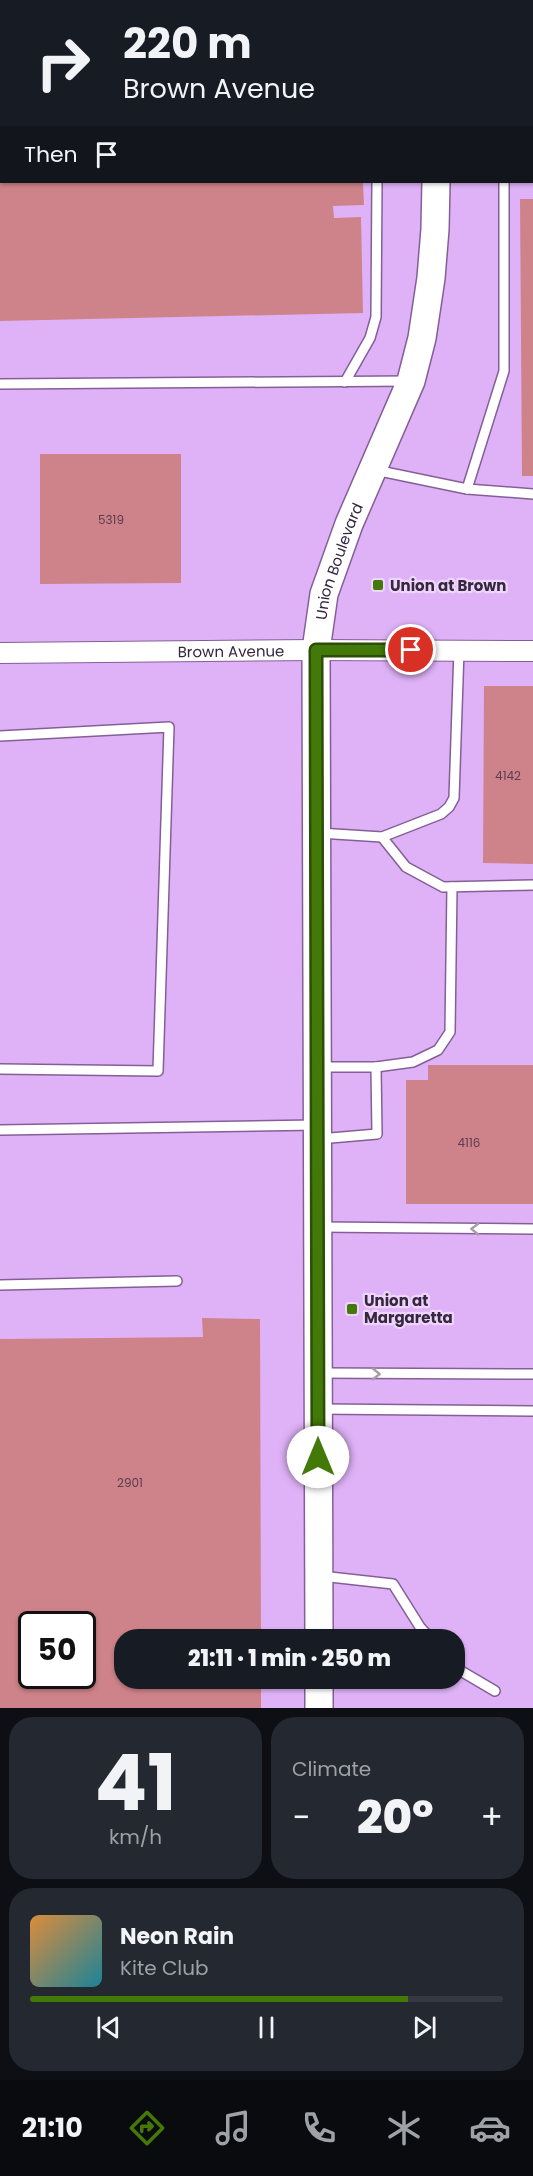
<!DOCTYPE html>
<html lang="en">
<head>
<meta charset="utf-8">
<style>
  body { margin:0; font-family:Poppins,sans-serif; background:#242831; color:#f1f3f6; height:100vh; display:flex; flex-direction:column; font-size:22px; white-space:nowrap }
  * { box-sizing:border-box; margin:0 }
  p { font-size:20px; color:#9ea1a6 }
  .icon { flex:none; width:33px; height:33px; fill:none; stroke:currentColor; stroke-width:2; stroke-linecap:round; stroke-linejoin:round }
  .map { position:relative; height:1708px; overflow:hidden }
  .sheet { display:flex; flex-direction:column; gap:9px; padding:9px; background:#0d0f14; flex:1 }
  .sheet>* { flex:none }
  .hud { position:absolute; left:0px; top:0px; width:534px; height:183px; box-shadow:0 2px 4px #0004; background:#171b24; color:#f1f3f6; overflow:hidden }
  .speed { position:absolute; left:18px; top:1611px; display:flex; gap:12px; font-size:30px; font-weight:700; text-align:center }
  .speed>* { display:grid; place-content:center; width:78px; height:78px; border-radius:50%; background:#171b24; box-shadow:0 2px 4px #0004; line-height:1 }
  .speed .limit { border:3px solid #111; border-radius:9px; background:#fff; color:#111 }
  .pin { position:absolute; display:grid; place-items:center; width:51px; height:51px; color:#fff; margin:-26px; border:3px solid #fff; border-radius:50%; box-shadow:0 2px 6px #0007 }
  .me { position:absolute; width:66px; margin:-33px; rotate:0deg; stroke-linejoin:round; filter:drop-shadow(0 0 4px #0008) }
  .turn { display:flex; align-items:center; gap:21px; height:126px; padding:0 24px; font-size:27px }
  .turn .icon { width:78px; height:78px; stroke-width:2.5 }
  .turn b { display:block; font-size:42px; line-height:51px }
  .then { display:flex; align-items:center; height:57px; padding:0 24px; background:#0003; gap:12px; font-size:22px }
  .big { font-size:45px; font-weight:800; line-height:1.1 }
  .sheet .widget { flex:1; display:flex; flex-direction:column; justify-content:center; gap:9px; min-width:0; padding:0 21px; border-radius:24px; background:#242831 }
  .sheet .dial { align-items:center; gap:0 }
  .dial b { font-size:78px; line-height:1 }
  .song { display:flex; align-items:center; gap:18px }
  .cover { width:72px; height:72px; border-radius:9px; background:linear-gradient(135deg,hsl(30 70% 55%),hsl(190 70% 35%)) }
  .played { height:6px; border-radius:3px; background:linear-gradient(90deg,#437908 80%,#363941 80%) }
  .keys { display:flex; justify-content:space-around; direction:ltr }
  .heat { display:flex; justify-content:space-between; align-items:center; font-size:33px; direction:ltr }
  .sheet .tiles { flex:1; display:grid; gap:9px; grid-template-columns:1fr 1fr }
  .widget:last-child { grid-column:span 2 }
  .trip { position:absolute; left:114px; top:1629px; width:351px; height:60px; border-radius:24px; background:#171b24; box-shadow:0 2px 4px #0004; font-weight:800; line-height:60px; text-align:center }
  .menu { display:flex; height:96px; justify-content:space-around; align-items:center; background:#090b0e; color:#9ea1a6 }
  .menu .icon { width:42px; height:42px }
  .menu .selected { color:#437908 }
  .menu b { font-size:27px; color:#f1f3f6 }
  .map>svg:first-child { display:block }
  .built { fill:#dfb2f7; fill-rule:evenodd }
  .building { fill:#ce838a; fill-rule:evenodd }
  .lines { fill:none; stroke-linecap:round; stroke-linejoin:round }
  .service-casing { stroke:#845f97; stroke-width:12 }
  .minor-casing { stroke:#845f97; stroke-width:22 }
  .secondary-casing { stroke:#845f97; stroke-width:30 }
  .service { stroke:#fff; stroke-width:9 }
  .minor { stroke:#fff; stroke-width:20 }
  .secondary { stroke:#fff; stroke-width:27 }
  .oneway { stroke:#a59da8 }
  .route-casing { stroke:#2c4f05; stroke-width:15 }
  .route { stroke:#437908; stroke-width:10 }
  .poi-dot { fill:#437908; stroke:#edd5fb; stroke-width:2 }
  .labels { text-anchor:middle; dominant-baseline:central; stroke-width:4.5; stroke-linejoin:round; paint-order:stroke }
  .number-label { font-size:12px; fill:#5c3d51 }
  .street-label { font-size:15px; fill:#36263e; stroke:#edd5fb }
  .poi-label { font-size:15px; font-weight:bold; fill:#36263e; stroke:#edd5fb; text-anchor:start }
</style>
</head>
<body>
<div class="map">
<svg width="533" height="1708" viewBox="0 0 533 1708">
  <rect width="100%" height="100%" fill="#e9c0ff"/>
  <path class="built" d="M0 0H533V1708H0ZM2 2H532V182H2ZM32 1624H82V1676H32ZM124 1640H454V1678H124Z"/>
  <g class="building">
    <polygon points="0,182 363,182 364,205 333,206 334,218 361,217 363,313 0,321"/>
    <polygon points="520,199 533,199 533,476 522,476"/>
    <polygon points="40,454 181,454 181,583 40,584"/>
    <polygon points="484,686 533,686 533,864 483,863"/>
    <polygon points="428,1065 533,1065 533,1204 406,1204 406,1080 428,1080"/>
    <path d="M202 1318 260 1319 261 1640H124V1678H261V1708H0V1339L203 1337ZM32 1624H82V1676H32Z"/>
  </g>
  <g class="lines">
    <g class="service-casing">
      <g id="service">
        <polyline points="504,0 504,2"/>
        <polyline points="281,2 349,2"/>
        <polyline points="0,7 2,7"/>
        <polyline points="532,172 533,172"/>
        <polyline points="345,382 370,338 376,317 377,182"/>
        <polyline points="0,384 409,381"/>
        <polyline points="375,470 467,489 504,371 504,182"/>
        <polyline points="467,489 533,494"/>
        <polyline points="0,736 169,727 158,1071 0,1069"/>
        <polyline points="319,833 382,837 441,814 449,807 454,798 459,650"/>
        <polyline points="382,837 406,867 443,887 533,885"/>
        <polyline points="376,1067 413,1062 438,1050 450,1032 452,887"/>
        <polyline points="0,1130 316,1125"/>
        <polyline points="319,1139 377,1134 376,1067 320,1067"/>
        <polyline points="319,1227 533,1229"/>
        <polyline points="0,1285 177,1281"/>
        <polyline points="320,1373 533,1374"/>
        <polyline points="320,1409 533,1411"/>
        <polyline points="321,1576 393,1584 420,1627 432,1640"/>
        <polyline points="454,1664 461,1671 495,1691"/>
      </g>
    </g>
    <g class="minor-casing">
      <g id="minor">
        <path id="s1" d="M0 653 316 650 533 651"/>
      </g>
    </g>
    <g class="secondary-casing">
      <g id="secondary">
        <polyline points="436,0 436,2"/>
        <path id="s2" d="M319 1640 316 650 324 594 349 524 411 381 422 338 431 278 435 229 436 182"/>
        <polyline points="319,1678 319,1708"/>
      </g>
    </g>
    <use href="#service" class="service"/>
    <use href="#minor" class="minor"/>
    <use href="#secondary" class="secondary"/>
  </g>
  <defs><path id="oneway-chevron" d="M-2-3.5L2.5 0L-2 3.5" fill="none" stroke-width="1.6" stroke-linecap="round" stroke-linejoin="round" transform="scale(1.5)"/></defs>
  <g class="oneway">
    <use href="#oneway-chevron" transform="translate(475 1229) rotate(-179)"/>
    <use href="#oneway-chevron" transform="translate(376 1374) rotate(1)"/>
  </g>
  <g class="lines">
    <g class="route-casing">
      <polyline id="route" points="318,1457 316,650 411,650"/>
    </g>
    <use href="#route" class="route"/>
  </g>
  <g class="poi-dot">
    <rect x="372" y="579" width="12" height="12" rx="3"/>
    <rect x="346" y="1303" width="12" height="12" rx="3"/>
  </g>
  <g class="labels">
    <g class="number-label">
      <text x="111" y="519">5319</text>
      <text x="508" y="775">4142</text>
      <text x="469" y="1142">4116</text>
      <text x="130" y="1482">2901</text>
    </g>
    <g class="street-label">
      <text stroke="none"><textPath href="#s2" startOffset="1082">Union Boulevard</textPath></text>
      <text stroke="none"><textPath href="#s1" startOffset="231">Brown Avenue</textPath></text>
    </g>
    <g class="poi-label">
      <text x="390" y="585">Union at Brown</text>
      <text x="364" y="1300">Union at<tspan x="364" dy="17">Margaretta</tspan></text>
    </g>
  </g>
</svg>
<div class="speed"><div class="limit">50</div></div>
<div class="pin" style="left:411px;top:650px;background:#d93025"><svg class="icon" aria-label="arrive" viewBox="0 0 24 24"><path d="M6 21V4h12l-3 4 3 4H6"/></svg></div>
<svg class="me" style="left:318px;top:1457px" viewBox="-20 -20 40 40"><circle r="19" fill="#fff"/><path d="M0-13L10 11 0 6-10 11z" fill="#437908"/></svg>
<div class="trip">21:11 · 1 min · 250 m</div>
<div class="hud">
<div class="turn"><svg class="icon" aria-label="right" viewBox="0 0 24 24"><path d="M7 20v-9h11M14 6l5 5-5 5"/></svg><div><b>220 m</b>Brown Avenue</div></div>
<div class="then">Then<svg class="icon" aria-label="arrive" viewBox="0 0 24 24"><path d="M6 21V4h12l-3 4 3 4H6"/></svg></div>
</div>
</div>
<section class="sheet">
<div class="tiles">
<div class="widget dial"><b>41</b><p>km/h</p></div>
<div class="widget"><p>Climate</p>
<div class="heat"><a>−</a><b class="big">20°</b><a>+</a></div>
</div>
<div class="widget">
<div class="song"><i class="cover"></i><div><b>Neon Rain</b><p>Kite Club</p></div></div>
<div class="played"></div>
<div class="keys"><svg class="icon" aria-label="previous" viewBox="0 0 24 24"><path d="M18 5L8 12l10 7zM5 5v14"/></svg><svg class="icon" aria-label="pause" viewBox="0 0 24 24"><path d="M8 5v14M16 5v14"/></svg><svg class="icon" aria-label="next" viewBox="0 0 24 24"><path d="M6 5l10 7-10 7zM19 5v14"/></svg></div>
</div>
</div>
</section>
<nav class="menu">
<b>21:10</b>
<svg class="icon selected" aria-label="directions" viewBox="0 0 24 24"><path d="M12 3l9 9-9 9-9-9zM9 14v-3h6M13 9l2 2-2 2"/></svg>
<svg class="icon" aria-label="music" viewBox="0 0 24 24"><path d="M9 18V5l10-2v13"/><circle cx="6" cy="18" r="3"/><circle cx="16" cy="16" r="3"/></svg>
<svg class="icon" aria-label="phone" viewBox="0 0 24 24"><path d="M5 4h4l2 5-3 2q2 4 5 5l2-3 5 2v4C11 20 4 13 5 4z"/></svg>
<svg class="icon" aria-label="climate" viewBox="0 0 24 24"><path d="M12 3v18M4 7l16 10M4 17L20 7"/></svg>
<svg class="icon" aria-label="car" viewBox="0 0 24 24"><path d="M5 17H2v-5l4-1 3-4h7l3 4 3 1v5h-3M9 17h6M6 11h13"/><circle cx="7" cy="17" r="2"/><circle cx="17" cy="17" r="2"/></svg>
</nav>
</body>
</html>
